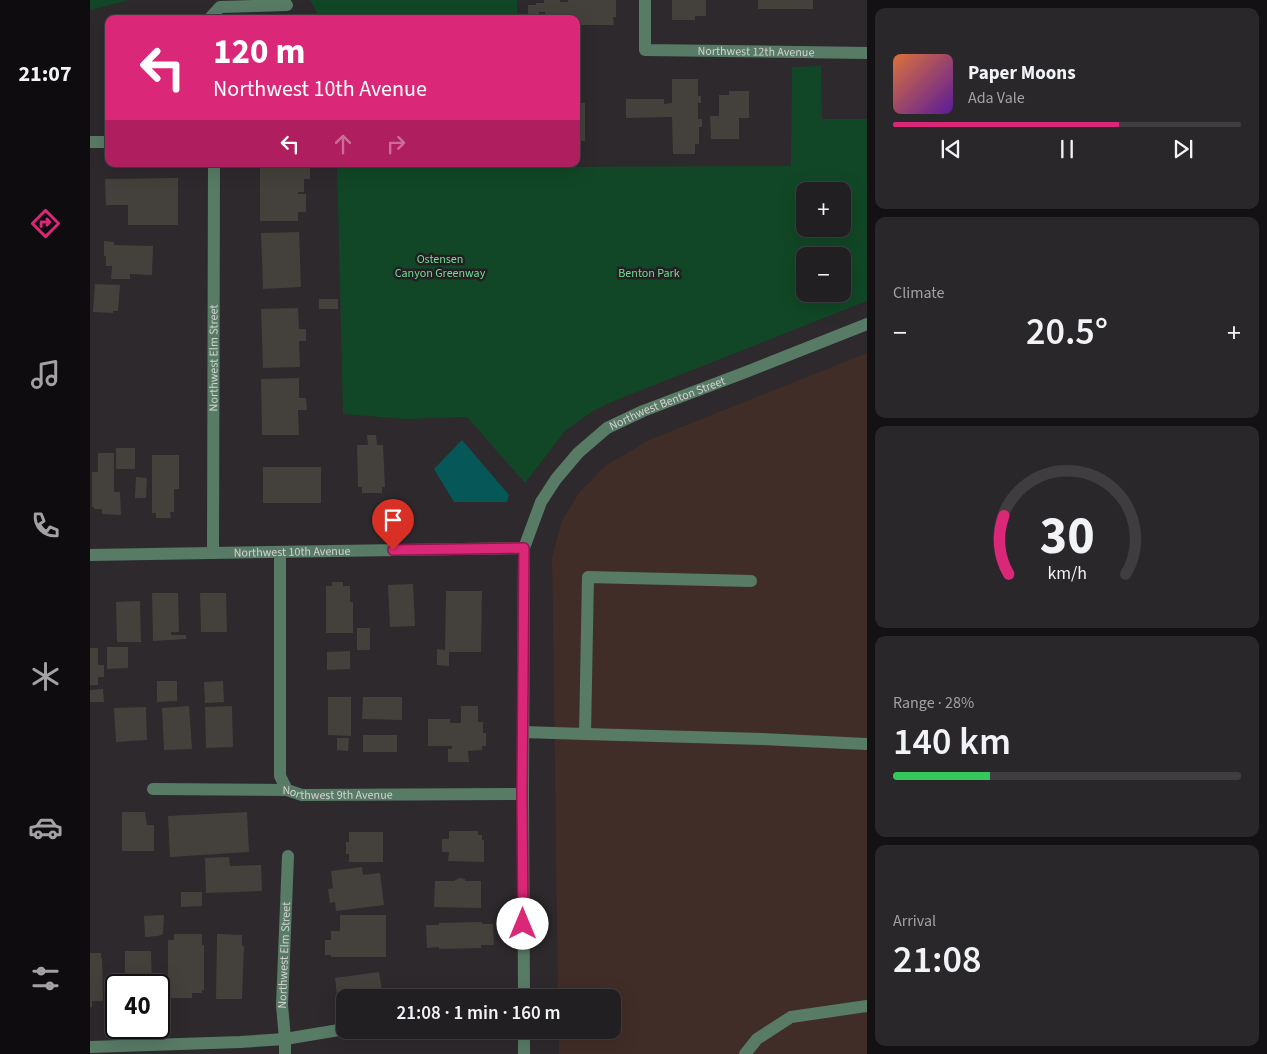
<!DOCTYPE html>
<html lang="en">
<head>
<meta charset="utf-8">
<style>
  body { margin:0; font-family:"Source Sans 3",sans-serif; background:#2a272a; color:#f1f3f6; height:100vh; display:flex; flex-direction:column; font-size:19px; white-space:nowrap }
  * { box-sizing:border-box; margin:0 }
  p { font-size:16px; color:#a2a2a5 }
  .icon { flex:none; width:28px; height:28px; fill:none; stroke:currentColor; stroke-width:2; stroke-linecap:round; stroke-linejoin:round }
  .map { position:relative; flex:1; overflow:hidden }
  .drawer { display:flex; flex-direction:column; gap:8px; padding:8px; background:#131113; width:400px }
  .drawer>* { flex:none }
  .guide { position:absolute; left:15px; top:15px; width:475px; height:152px; border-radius:10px; box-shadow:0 5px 20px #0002,0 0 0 1px #3f3d40; background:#db2777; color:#fff; overflow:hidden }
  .tools { position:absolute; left:706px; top:182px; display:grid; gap:10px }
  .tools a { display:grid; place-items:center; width:55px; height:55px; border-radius:10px; background:#221f22; box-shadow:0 5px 20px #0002,0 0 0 1px #3f3d40; font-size:25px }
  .speed { position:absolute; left:15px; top:974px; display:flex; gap:10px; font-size:25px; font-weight:700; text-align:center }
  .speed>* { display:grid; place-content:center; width:65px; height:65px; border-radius:50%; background:#221f22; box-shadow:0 5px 20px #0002,0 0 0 1px #3f3d40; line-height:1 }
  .speed .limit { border:2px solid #111; border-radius:8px; background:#fff; color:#111 }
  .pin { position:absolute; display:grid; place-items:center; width:42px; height:42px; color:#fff; margin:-51px -21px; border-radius:50% 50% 50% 0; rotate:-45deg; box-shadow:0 0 5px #0007 }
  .pin .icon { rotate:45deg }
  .me { position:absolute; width:55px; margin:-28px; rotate:0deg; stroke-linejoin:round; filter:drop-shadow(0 0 4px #0008) }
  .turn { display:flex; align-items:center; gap:18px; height:105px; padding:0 25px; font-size:22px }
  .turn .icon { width:65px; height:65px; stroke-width:2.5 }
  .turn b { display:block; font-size:35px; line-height:42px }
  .lanes { display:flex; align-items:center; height:48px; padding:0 25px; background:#0003; justify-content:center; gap:25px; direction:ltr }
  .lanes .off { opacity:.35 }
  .big { font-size:38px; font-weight:600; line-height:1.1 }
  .drawer .widget { flex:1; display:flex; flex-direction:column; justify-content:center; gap:8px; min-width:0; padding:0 18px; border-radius:10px; background:#2a272a }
  .drawer .dial { align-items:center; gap:0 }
  .dial svg { height:130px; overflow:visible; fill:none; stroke:#3f3d40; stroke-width:7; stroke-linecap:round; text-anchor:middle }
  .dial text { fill:#f1f3f6; stroke:none }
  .song { display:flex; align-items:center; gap:15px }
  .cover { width:60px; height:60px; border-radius:8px; background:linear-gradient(135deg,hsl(20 70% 55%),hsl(270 70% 35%)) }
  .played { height:5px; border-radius:2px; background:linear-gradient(90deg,#db2777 65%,#3f3d40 65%) }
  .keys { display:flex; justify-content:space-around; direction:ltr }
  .heat { display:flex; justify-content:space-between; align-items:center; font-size:28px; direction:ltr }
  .charge { height:8px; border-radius:4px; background:linear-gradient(90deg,#34c759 28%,#3f3d40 0) }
  .trip { position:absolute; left:246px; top:989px; width:285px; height:50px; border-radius:10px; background:#221f22; box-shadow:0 5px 20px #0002,0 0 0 1px #3f3d40; font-weight:600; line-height:50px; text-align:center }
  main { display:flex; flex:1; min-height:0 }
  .tabs { display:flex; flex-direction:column; width:90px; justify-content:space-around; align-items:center; background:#0e0c0e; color:#a2a2a5 }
  .tabs .icon { width:35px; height:35px }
  .tabs .selected { color:#db2777 }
  .tabs b { font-size:22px; color:#f1f3f6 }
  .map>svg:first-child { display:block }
  .industrial { fill:#402d27 }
  .green { fill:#114726; fill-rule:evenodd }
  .water { fill:#065858 }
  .building { fill:#44413c }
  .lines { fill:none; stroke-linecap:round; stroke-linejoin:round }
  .minor { stroke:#587b66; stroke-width:12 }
  .route-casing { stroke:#8e194d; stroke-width:12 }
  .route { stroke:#db2777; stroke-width:9 }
  .labels { text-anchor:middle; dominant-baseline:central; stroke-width:5; stroke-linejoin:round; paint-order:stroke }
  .street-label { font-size:12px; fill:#d3d1d3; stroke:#231f23 }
  .park-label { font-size:12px; fill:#72de94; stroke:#231f23 }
</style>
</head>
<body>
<main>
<nav class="tabs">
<b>21:07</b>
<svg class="icon selected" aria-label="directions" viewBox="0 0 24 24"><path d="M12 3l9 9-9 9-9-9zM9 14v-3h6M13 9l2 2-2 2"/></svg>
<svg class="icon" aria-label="music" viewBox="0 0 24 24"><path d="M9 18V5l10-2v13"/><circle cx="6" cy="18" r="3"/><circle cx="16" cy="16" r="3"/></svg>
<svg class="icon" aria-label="phone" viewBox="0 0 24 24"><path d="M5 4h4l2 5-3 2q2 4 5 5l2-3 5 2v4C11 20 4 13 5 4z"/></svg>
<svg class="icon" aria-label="climate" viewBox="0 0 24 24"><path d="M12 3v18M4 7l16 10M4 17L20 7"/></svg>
<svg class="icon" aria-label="car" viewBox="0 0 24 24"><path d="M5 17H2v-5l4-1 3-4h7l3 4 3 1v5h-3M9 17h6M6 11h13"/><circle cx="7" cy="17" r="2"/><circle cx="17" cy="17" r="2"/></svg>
<svg class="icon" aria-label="filters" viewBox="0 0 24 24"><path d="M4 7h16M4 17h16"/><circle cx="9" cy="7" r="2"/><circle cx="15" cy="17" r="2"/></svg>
</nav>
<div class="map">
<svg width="777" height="1054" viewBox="0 0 777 1054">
  <rect width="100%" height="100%" fill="#2d292d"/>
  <polygon class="industrial" points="777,353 777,1054 469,1054 469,1030 522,1030 522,998 468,998 462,557 472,520 489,493 515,466 559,440"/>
  <g class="green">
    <polygon points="0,0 40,0 0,10"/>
    <polygon points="220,0 427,0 427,19 230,19"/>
    <path d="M731 66 732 119H777V301L526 400 503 411 475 431 435 483 377 417 315 419 253 414 247 164H456L458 167 701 166 702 67ZM715 191H752V229H715ZM752 256V294H715V256Z"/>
  </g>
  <polygon class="water" points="372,440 419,495 417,502 364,502 344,469"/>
  <g class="building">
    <polygon points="454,0 470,0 470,2 478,2 478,0 526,0 526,17 523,17 524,25 486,25 486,19 455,19 455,12 449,12 449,19 438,19 438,5 446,5 446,3 454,3"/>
    <polygon points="582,0 616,0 616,16 605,16 605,20 582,20"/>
    <rect x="668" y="0" width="55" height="9"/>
    <polygon points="582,79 608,79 608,96 611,96 611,103 608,103 608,119 612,119 612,127 609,127 609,144 605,144 605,154 583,154 582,117 536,118 536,99 574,99 574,104 582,103"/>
    <polygon points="639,91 659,91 659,118 649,118 649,139 621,139 620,116 629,116 629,95 639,95"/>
    <polygon points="486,103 495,103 495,141 486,140"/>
    <polygon points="170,164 220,164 220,179 214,179 214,192 208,192 208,194 216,194 216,212 208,212 208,221 170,221"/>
    <polygon points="88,178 88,225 38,225 38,205 16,205 15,179"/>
    <polygon points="209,232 211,287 173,289 171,233"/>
    <polygon points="14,241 24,242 24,245 63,246 62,275 40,274 40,279 21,279 22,266 16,266 16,256 14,256"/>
    <polygon points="5,284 30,285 28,311 23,311 23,313 3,312"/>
    <rect x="229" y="299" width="19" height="10"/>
    <polygon points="208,308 209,329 216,329 216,341 209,341 210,367 173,368 171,309"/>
    <polygon points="209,378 209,398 216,398 217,410 208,410 209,435 172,435 171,379"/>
    <polygon points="277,435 286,435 287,445 293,445 295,487 292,487 292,493 272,493 272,487 268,487 267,445 278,445"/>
    <rect x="26" y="448" width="19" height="21"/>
    <polygon points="8,453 24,453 24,492 30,492 31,515 12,514 12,509 4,509 4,507 2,507 2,472 8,472"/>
    <polygon points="62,455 89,455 89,489 84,489 84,512 80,512 81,518 66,518 66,513 62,513"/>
    <rect x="173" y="467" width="58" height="36"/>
    <polygon points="46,477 57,478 56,498 45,498"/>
    <polygon points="242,582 253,582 253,586 260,586 260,602 263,602 263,633 236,633 236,586 242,586"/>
    <polygon points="323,584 325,626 300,627 298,585"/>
    <polygon points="356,591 392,591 391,652 359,652 359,666 347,665 347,649 355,650"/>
    <polygon points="62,593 88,593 89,632 81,632 81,635 96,635 96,639 63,641"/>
    <polygon points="110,593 136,593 137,632 111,632"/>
    <polygon points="50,601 51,642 27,642 26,602"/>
    <rect x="267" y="628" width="13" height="22"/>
    <polygon points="17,647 38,647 38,668 17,669"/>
    <polygon points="0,648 8,648 8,665 14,665 14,677 8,677 8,685 0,685"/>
    <polygon points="260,651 260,669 237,670 237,652"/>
    <polygon points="67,681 87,681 87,701 67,702"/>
    <polygon points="133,681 134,702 115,703 114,682"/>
    <polygon points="13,689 14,702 0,702 0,690"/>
    <polygon points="238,697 261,697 261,736 238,735"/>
    <polygon points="273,697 312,697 312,720 272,719"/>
    <polygon points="99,706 102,749 74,750 72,708"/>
    <polygon points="142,706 143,747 116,748 115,707"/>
    <polygon points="371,706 388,706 388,722 393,722 393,733 396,733 396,746 392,746 392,750 378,751 379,762 358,762 358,749 362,749 362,746 338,746 338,719 360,719 360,723 371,723"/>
    <polygon points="56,707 57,740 26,742 24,708"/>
    <rect x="273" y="735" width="34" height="17"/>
    <polygon points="247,738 259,738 258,751 247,750"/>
    <polygon points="32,812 55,812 57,825 64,825 64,851 32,851"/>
    <polygon points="157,812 159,852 80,857 78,816"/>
    <polygon points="359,831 388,831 388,835 392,835 392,840 394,840 394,862 358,861 359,852 352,852 352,839 359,839"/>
    <polygon points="259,832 293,832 293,862 259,862 259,854 256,854 256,842 259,842"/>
    <polygon points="139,857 140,866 171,865 172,891 116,893 115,858"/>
    <polygon points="272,867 273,875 290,873 294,905 246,911 245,902 240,903 238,889 243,888 241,871"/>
    <polygon points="370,878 375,879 375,881 391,881 391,908 344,907 345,881 365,881 365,880"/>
    <polygon points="91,892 112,892 112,906 91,907"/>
    <polygon points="74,915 73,934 68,936 55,937 54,916"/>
    <polygon points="250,915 296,915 296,957 241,957 241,955 235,955 235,940 241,940 241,931 250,931"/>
    <polygon points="392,922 392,924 403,924 404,945 391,945 391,948 349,949 349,947 337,948 336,925 349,925 349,923"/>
    <polygon points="84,934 112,934 112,945 114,945 114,990 112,990 112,993 102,993 102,998 78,998 78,940 84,940"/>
    <polygon points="127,934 152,935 152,946 154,946 152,999 126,999"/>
    <polygon points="35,951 61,951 62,985 35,985"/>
    <polygon points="0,953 11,953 11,958 12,958 13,1001 2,1001 2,1007 0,1007"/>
    <polygon points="289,972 293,998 255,998 255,1003 248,1004 245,978"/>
  </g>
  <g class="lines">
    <g class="minor">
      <path id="s1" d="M555 0V50L777 53"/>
      <polyline points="119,19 130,7 197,5"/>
      <polyline points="0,142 19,142"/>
      <polyline points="190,552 190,776 197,790"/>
      <path id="s2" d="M123 553 124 164"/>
      <path id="s3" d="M0 555 434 548"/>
      <polyline points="433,732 495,734 498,577 661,581"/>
      <polyline points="495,734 672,739 777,744"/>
      <path id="s4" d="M63 789 197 790 212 795 433 794"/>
      <path id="s5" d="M434 998 433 794 434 548 451 502 466 479 488 453 517 428 553 411 656 372 777 324"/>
      <polyline points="434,1030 434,1054"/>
      <polyline points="0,1047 150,1042 195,1039 255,1029"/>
      <path id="s6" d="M195 1054V1039L192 1005 198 856"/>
      <polyline points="655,1054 667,1039 701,1017 777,1006"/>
    </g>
  </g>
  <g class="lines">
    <g class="route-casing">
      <polyline id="route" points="303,550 434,548 432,794 433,924"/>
    </g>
    <use href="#route" class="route"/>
  </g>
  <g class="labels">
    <g class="street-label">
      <text stroke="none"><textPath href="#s1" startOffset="161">Northwest 12th Avenue</textPath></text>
      <text stroke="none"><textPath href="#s2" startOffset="195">Northwest Elm Street</textPath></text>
      <text stroke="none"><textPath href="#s5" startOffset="664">Northwest Benton Street</textPath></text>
      <text stroke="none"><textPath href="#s3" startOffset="202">Northwest 10th Avenue</textPath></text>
      <text stroke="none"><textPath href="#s4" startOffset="185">Northwest 9th Avenue</textPath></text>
      <text stroke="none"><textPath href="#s6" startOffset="99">Northwest Elm Street</textPath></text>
    </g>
    <g class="park-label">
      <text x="350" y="259">Ostensen<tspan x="350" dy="14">Canyon Greenway</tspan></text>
      <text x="559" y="273">Benton Park</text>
    </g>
  </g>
</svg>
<div class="tools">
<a>+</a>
<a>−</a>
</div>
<div class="speed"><div class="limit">40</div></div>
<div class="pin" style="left:303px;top:550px;background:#d93025"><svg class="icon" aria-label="arrive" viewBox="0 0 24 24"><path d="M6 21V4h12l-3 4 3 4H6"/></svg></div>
<svg class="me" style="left:433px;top:924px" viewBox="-20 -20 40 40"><circle r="19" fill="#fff"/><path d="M0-13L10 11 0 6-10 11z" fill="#db2777"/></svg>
<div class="trip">21:08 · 1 min · 160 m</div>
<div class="guide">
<div class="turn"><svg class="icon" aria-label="left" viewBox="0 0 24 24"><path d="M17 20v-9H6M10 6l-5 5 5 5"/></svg><div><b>120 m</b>Northwest 10th Avenue</div></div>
<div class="lanes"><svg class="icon" aria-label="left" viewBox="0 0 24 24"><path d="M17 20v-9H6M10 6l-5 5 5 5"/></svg><svg class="icon off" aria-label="ahead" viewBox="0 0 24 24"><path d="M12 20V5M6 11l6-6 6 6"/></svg><svg class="icon off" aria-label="right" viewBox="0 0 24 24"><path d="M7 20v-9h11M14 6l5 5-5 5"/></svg></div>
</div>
</div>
<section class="drawer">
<div class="widget">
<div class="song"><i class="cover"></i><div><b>Paper Moons</b><p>Ada Vale</p></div></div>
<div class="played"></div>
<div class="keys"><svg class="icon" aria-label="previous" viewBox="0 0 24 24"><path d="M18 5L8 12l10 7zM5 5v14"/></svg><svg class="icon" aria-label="pause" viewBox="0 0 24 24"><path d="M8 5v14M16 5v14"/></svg><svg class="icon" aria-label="next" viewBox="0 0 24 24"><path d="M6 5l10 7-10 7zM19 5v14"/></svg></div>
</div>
<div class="widget"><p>Climate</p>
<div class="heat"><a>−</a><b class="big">20.5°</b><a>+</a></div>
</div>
<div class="widget dial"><svg viewBox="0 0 100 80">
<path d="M14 69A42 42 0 1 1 86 69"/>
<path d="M14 69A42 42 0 0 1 11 33" stroke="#db2777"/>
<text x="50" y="56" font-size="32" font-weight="700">30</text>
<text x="50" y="72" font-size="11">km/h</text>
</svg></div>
<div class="widget"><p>Range · 28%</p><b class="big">140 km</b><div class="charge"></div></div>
<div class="widget"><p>Arrival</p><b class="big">21:08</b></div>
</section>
</main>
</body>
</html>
